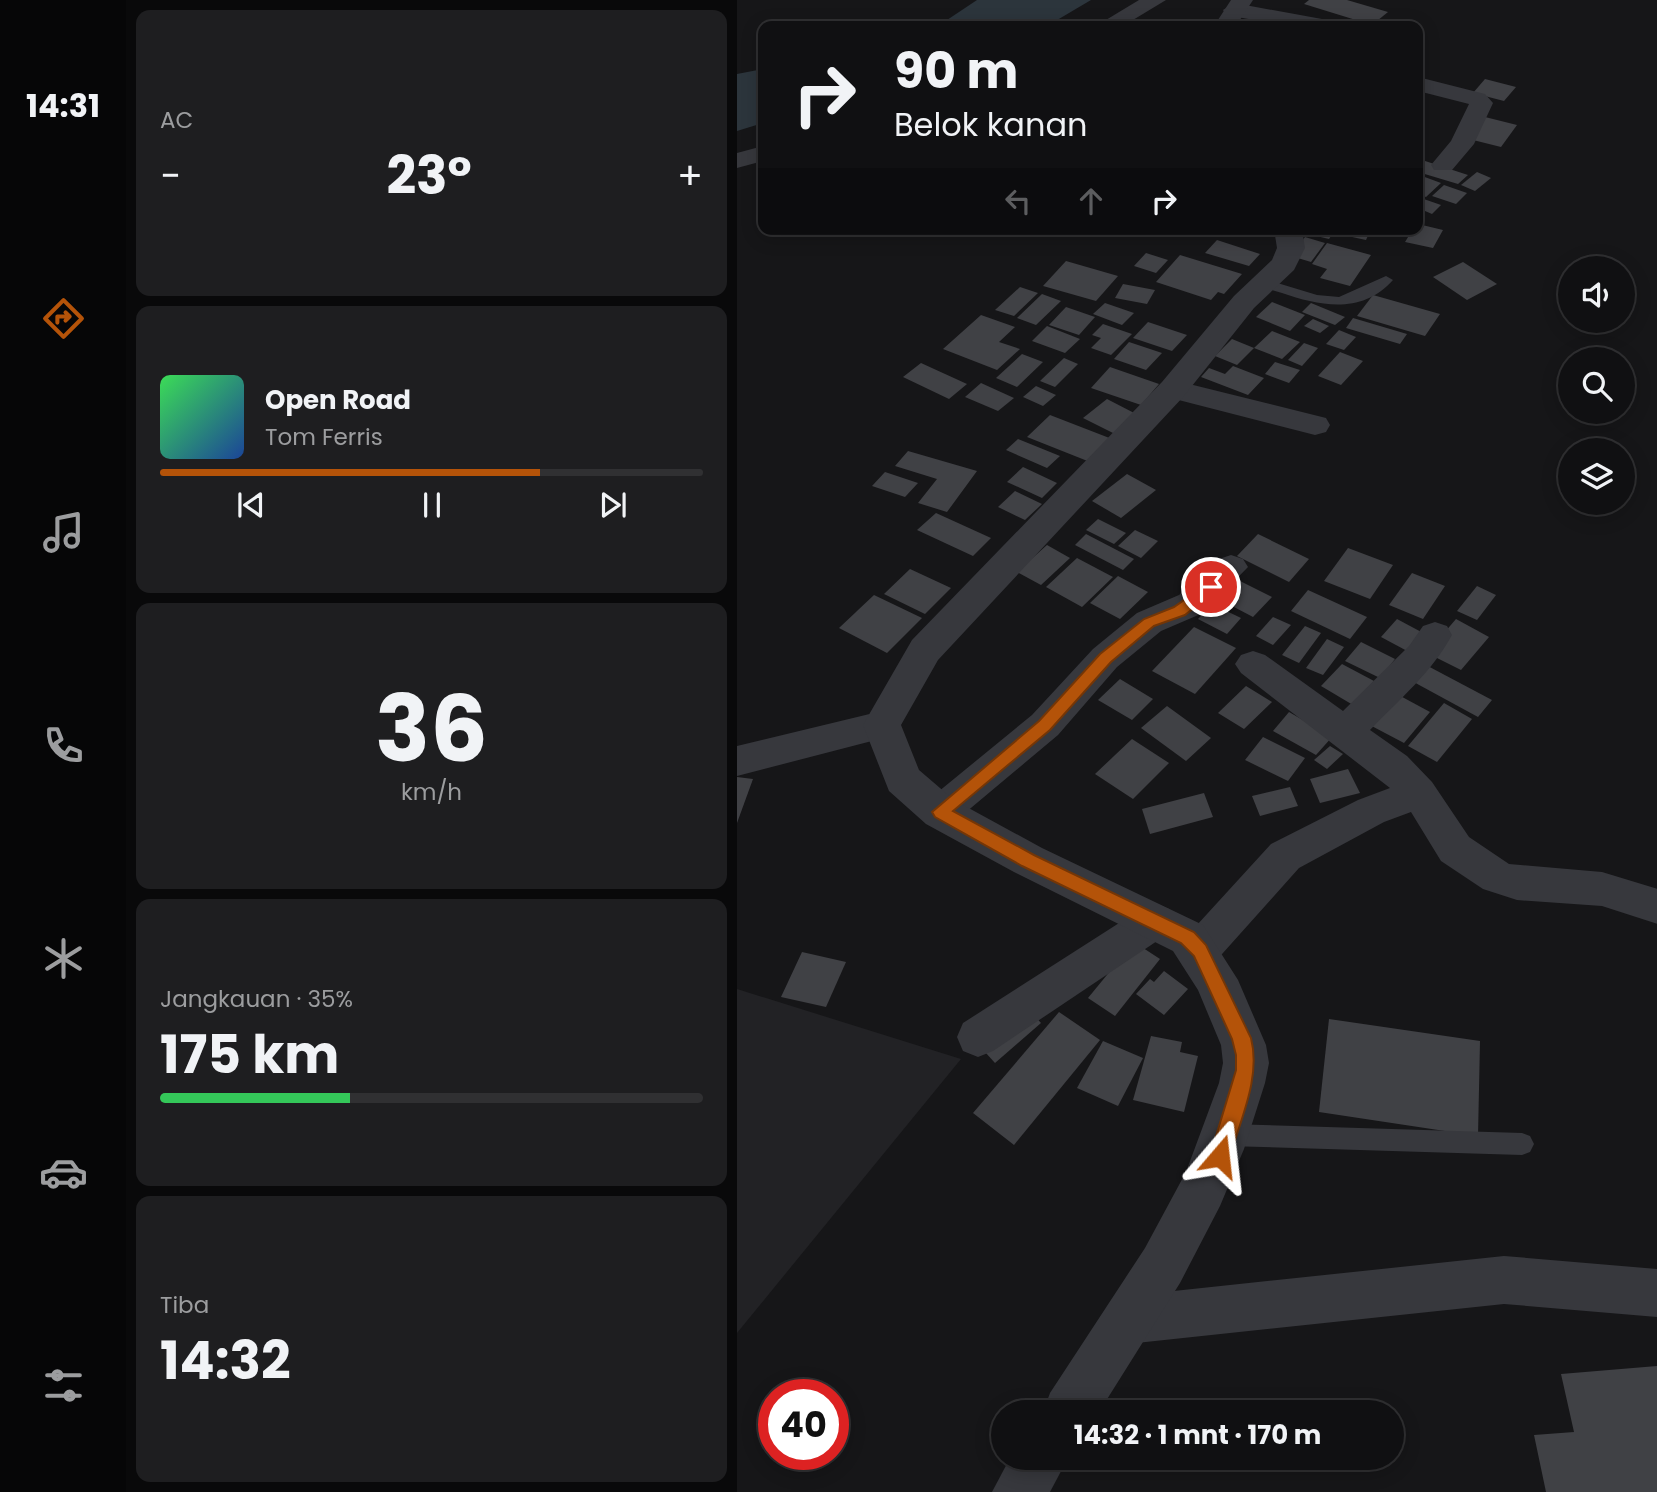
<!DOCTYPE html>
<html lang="id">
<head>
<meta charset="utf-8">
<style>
  body { margin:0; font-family:Poppins,sans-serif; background:#1e1e20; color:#f1f3f6; height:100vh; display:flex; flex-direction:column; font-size:26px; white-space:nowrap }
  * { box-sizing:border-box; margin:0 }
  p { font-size:23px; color:#9c9d9f }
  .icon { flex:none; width:38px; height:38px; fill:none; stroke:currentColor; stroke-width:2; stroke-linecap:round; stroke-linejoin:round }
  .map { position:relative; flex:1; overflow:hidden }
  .panel { display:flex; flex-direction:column; gap:10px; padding:10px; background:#09090a; width:611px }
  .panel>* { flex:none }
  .top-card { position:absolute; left:21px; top:21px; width:665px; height:214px; border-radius:14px; box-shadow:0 4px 18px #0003,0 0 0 2px #303032; background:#101012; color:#f1f3f6; overflow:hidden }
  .tools { position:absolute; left:821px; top:256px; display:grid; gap:14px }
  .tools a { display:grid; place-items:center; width:77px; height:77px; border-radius:50%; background:#101012; box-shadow:0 4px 18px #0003,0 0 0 2px #303032; font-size:35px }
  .speed { position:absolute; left:21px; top:1379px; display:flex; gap:14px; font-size:35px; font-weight:700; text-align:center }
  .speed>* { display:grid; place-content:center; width:91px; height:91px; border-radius:50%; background:#101012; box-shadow:0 4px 18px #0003,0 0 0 2px #303032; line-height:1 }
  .speed .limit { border:10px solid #d22; background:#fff; color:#111 }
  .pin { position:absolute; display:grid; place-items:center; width:60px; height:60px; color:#fff; margin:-30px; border:4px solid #fff; border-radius:50%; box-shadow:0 2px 7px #0007 }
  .me { position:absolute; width:77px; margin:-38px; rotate:17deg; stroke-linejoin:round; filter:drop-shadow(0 0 5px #0008) }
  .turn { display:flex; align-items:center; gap:24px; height:147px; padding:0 21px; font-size:32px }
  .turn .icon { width:91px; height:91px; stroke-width:2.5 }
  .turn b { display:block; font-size:49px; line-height:60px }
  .lanes { display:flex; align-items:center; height:66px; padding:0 21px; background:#0003; justify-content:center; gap:35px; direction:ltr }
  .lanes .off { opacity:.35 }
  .big { font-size:52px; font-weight:700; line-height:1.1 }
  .panel .card { flex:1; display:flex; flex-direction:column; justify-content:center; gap:10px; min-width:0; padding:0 24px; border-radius:14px; background:#1e1e20 }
  .panel .dial { align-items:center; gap:0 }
  .dial b { font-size:91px; line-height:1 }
  .song { display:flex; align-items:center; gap:21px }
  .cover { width:84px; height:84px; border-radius:10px; background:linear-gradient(135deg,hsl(130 70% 55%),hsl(220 70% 35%)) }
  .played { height:7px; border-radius:4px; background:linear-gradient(90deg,#b45309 70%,#303032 70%) }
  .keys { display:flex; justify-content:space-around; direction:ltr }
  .heat { display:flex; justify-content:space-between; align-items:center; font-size:38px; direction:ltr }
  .charge { height:10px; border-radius:5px; background:linear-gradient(90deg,#34c759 35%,#303032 0) }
  .trip { position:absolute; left:254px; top:1400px; width:413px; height:70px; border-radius:35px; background:#101012; box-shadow:0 4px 18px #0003,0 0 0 2px #303032; font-weight:700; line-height:70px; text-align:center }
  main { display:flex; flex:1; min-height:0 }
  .tab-bar { display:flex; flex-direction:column; width:126px; justify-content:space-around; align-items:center; background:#060607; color:#9c9d9f }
  .tab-bar .icon { width:49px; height:49px }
  .tab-bar .current { color:#b45309 }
  .tab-bar b { font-size:32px; color:#f1f3f6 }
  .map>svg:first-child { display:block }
  .built { fill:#222225 }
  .water { fill:#2c353c }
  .building { fill:#404145 }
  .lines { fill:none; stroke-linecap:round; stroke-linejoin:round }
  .service { fill:#37383d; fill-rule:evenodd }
  .minor { fill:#37383d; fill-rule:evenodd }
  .tertiary { fill:#37383d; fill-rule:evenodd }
  .route { fill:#b45309; stroke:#753606; stroke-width:2 }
</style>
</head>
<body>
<main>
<nav class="tab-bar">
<b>14:31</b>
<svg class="icon current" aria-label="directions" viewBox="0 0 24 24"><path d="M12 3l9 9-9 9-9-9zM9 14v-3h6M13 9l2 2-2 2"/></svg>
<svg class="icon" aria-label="music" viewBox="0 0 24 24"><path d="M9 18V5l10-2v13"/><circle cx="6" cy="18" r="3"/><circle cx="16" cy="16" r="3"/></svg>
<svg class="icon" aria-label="phone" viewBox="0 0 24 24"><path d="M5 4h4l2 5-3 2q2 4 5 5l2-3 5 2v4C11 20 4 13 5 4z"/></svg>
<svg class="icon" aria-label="climate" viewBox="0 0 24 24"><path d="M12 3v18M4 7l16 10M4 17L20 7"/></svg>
<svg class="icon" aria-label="car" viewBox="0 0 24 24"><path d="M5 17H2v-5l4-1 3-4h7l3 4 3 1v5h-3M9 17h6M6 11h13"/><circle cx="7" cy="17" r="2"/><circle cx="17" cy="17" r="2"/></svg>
<svg class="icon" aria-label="filters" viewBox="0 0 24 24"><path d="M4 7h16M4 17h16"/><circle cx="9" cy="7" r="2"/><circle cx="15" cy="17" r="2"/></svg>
</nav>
<section class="panel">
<div class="card"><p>AC</p>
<div class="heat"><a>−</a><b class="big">23°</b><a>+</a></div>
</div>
<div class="card">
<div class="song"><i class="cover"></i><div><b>Open Road</b><p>Tom Ferris</p></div></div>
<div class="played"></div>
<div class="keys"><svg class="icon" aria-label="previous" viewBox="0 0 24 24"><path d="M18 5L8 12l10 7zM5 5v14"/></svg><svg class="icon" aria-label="pause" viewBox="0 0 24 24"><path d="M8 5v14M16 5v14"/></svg><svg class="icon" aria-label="next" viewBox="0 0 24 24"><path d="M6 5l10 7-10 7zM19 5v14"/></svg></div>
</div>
<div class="card dial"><b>36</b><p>km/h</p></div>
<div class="card"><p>Jangkauan · 35%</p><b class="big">175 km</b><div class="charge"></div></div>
<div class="card"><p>Tiba</p><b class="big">14:32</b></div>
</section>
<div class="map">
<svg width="921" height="1492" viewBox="0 0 921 1492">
  <rect width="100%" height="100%" fill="#161618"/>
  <polygon class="built" points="0,989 224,1059 0,1333"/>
  <g class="water">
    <polygon points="240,0 354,0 310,26 201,26"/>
    <polygon points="26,69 26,123 0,131 0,74"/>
  </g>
  <g class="building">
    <polygon points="572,0 610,0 651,12 635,25 567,4"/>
    <polygon points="748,79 779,87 767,101 736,93"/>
    <polygon points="744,116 780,125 764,147 728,138"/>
    <polygon points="685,160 731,175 721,184 681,172"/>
    <polygon points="740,172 754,178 738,191 724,185"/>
    <polygon points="685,176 704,183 689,197 681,194 681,179"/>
    <polygon points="707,185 730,193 719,204 695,196"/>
    <polygon points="681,197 704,205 695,214 681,208"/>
    <polygon points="681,224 706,230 696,248 668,242 676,229 681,229"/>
    <polygon points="569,229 599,229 592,239 567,233"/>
    <polygon points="609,229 634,229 629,240 606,235"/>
    <polygon points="568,237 588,243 574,262 554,256"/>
    <polygon points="480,240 523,254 512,266 468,253"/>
    <polygon points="590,243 634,255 613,286 583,278 590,269 575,264"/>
    <polygon points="409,253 431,260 419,273 397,266"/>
    <polygon points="443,255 505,274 487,294 481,292 474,300 419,282"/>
    <polygon points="329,261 381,276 359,301 306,286"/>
    <polygon points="726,262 760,284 730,300 696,277"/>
    <polygon points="386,284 418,290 410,304 378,298"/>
    <polygon points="283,287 301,293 277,316 258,310"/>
    <polygon points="305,294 324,301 299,325 280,318"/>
    <polygon points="636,295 703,314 688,336 620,316"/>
    <polygon points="535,302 568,315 553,331 519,317"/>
    <polygon points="368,303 397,313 385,325 356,314"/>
    <polygon points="574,303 608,317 598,325 565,312"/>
    <polygon points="329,307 358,317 342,335 312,325"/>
    <polygon points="244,315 278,327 262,342 283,349 260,370 206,349"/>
    <polygon points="616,318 670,334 663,344 609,328"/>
    <polygon points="576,319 592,326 583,333 567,326"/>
    <polygon points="411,322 450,335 435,351 396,338"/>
    <polygon points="366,324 395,334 374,355 354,348 364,338 355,335"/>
    <polygon points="310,326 343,339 328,353 295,341"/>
    <polygon points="602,330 619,337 607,350 589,344"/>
    <polygon points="535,331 563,342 545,359 517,348"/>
    <polygon points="495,339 517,348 500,365 478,356"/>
    <polygon points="392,342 425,353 409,370 377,359"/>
    <polygon points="567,343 581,348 565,366 551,360"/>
    <polygon points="603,352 626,361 604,385 581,376"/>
    <polygon points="285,354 306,362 280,387 259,378"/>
    <polygon points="327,358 341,364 318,387 303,381"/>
    <polygon points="538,362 563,370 552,383 528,374"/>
    <polygon points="184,363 230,384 212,399 166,377"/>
    <polygon points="496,366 527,378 511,395 464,377 472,368 488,374"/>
    <polygon points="373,367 422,384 404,405 354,388"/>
    <polygon points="244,383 277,398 261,411 228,397"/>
    <polygon points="299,386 319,395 306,406 286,397"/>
    <polygon points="370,399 401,415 378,434 346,418"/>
    <polygon points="313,415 375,439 353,462 290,437"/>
    <polygon points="281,439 323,456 310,468 269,450"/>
    <polygon points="171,451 240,471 210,512 181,503 200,479 158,466"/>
    <polygon points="286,467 320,483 305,498 270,482"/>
    <polygon points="148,472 181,483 168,497 135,486"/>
    <polygon points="390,474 419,490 384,518 355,501"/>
    <polygon points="278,491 305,504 288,520 261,507"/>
    <polygon points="199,513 254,538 236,556 180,530"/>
    <polygon points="361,519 389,533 377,544 349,530"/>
    <polygon points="398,530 421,541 404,558 381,546"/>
    <polygon points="349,534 397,559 386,570 338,545"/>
    <polygon points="521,534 572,559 552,582 500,556"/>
    <polygon points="310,545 333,558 304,585 280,572"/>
    <polygon points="611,548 656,565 633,599 587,581"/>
    <polygon points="340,558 376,577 345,607 309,587"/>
    <polygon points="173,569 214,588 188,614 147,594"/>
    <polygon points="675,573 708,586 686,619 652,605"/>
    <polygon points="381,576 411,592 383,619 353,603"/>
    <polygon points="495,577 535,597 516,617 476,596"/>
    <polygon points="740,586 759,595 740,620 720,611"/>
    <polygon points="571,590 630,617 613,639 554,611"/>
    <polygon points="137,595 185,618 150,653 102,628"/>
    <polygon points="475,604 504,618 490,634 461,619"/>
    <polygon points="536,617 554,625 536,645 519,636"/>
    <polygon points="660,619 688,634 672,652 644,637"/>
    <polygon points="719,619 752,637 724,670 690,653"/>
    <polygon points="568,626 584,633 562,663 545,655"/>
    <polygon points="457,627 499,648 458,694 415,671"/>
    <polygon points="590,639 607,647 586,675 569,668"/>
    <polygon points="624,642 658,659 643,678 608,661"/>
    <polygon points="605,664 637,681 616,705 584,686"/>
    <polygon points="687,664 755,700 741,717 673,680"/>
    <polygon points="383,679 416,699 395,720 361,700"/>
    <polygon points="509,686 535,702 507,729 481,713"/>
    <polygon points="656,692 693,712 667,743 629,723"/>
    <polygon points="707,703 735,719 700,762 671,746"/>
    <polygon points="430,706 474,738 449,761 404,728"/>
    <polygon points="552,712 595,737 579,755 536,731"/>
    <polygon points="526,737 568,758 551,781 508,760"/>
    <polygon points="395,739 432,763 396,799 358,774"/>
    <polygon points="593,746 606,754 590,769 577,760"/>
    <polygon points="611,769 623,793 583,803 573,779"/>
    <polygon points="0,777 16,779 0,823"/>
    <polygon points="553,787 561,806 523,816 515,796"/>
    <polygon points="467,793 476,817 413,834 405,809"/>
    <polygon points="397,942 423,959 378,1016 351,998"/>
    <polygon points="65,952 109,962 89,1007 44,997"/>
    <polygon points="427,971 451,989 427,1015 399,994 413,979 417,982"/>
    <polygon points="322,1012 363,1040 277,1145 236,1113"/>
    <polygon points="295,1013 304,1023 258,1063 248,1052"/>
    <polygon points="592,1019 743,1041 741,1136 582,1112"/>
    <polygon points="414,1036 445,1042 443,1052 461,1056 447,1112 396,1100"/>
    <polygon points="366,1041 406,1058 381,1106 340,1088"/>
    <polygon points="921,1366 921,1492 809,1492 797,1435 837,1432 824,1374"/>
  </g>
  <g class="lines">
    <g class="service">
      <path d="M649 276 656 280C625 315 583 306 545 293 536 290 526 289 520 283L527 279 580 295 602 297Z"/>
      <polygon points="490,1124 785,1133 793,1136 797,1144 793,1152 785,1155 490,1146 482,1143 478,1135 482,1127"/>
    </g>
    <g class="minor">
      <polygon points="402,0 429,0 386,26 359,26"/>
      <polygon points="497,3 585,19 596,26 550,26 489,15 486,10"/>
      <polygon points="681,77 748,94 756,103 737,144 715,170 697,170 694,165 714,141 732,104 681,91"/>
      <polygon points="26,146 26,161 0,168 0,153"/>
      <polygon points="436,380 589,418 593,425 589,432 578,435 426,396 421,389 426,382"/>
      <polygon points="494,555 506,559 511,567 466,613 424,631 380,667 321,735 216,823 203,828 190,823 184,812 190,801 295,715 356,649 400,613 442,595 482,559"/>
      <path d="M698 622 710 626 715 635C695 672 662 700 633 730L670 756 695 782 732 837 772 864 865 872 921 889V924L865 906 780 900 746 889 704 861 674 812 647 822 562 868 477 963 463 968 449 963 443 950 449 937 534 844 621 800 653 788 504 673 498 664 504 655 516 651 528 655 606 711 672 646 686 626Z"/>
      <polygon points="145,711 158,715 163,725 158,735 0,776 0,746"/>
      <polygon points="418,903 432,909 438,921 432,933 256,1051 241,1057 226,1051 220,1037 226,1023 404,909"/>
      <polygon points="767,1256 921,1269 921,1317 767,1304 390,1344 373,1337 366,1320 373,1303 390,1296"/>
    </g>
    <g class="tertiary">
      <polygon points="494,0 516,0 499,26 477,26"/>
      <polygon points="537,229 565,229 568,248 557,270 517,308 447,396 201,660 164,725 182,770 217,800 305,848 466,925 501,980 529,1045 532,1063 528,1083 507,1149 483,1206 443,1283 362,1412 306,1412 313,1393 408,1248 449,1172 482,1083 486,1063 484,1045 461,990 436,951 277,872 189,824 152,791 126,725 175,640 425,382 497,296 535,260 540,248"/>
      <polygon points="273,1458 331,1458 313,1492 255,1492"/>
    </g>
  </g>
  <path class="route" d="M474 581 481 587 479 590 448 615 417 626 374 662 313 730 216 811 297 855 457 932 469 945 514 1038C524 1077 504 1118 493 1156L490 1163 483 1165 476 1163 473 1156 499 1070V1055L495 1039 457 956 444 943 285 866 198 817 195 812 302 721 363 654 407 619 437 607Z"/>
</svg>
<div class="tools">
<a><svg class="icon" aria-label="sound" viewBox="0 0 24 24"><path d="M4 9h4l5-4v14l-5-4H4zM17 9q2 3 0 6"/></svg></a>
<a><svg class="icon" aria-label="search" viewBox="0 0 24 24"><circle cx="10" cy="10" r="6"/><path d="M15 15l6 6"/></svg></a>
<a><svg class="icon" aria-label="layers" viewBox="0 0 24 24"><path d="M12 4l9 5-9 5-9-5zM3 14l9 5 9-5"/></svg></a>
</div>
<div class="speed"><div class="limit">40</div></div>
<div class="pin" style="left:474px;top:587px;background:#d93025"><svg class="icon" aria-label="arrive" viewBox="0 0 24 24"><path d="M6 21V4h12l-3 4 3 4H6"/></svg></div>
<svg class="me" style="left:483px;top:1156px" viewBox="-20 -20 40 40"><path d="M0-17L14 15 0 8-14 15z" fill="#b45309" stroke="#fff" stroke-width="4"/></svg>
<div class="trip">14:32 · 1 mnt · 170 m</div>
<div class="top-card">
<div class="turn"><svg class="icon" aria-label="right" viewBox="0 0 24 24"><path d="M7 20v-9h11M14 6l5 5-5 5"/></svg><div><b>90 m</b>Belok kanan</div></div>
<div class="lanes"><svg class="icon off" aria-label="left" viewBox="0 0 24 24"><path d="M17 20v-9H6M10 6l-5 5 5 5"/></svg><svg class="icon off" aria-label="ahead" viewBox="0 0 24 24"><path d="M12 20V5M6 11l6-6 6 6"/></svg><svg class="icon" aria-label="right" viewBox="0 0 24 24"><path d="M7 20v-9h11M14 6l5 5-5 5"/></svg></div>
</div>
</div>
</main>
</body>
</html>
